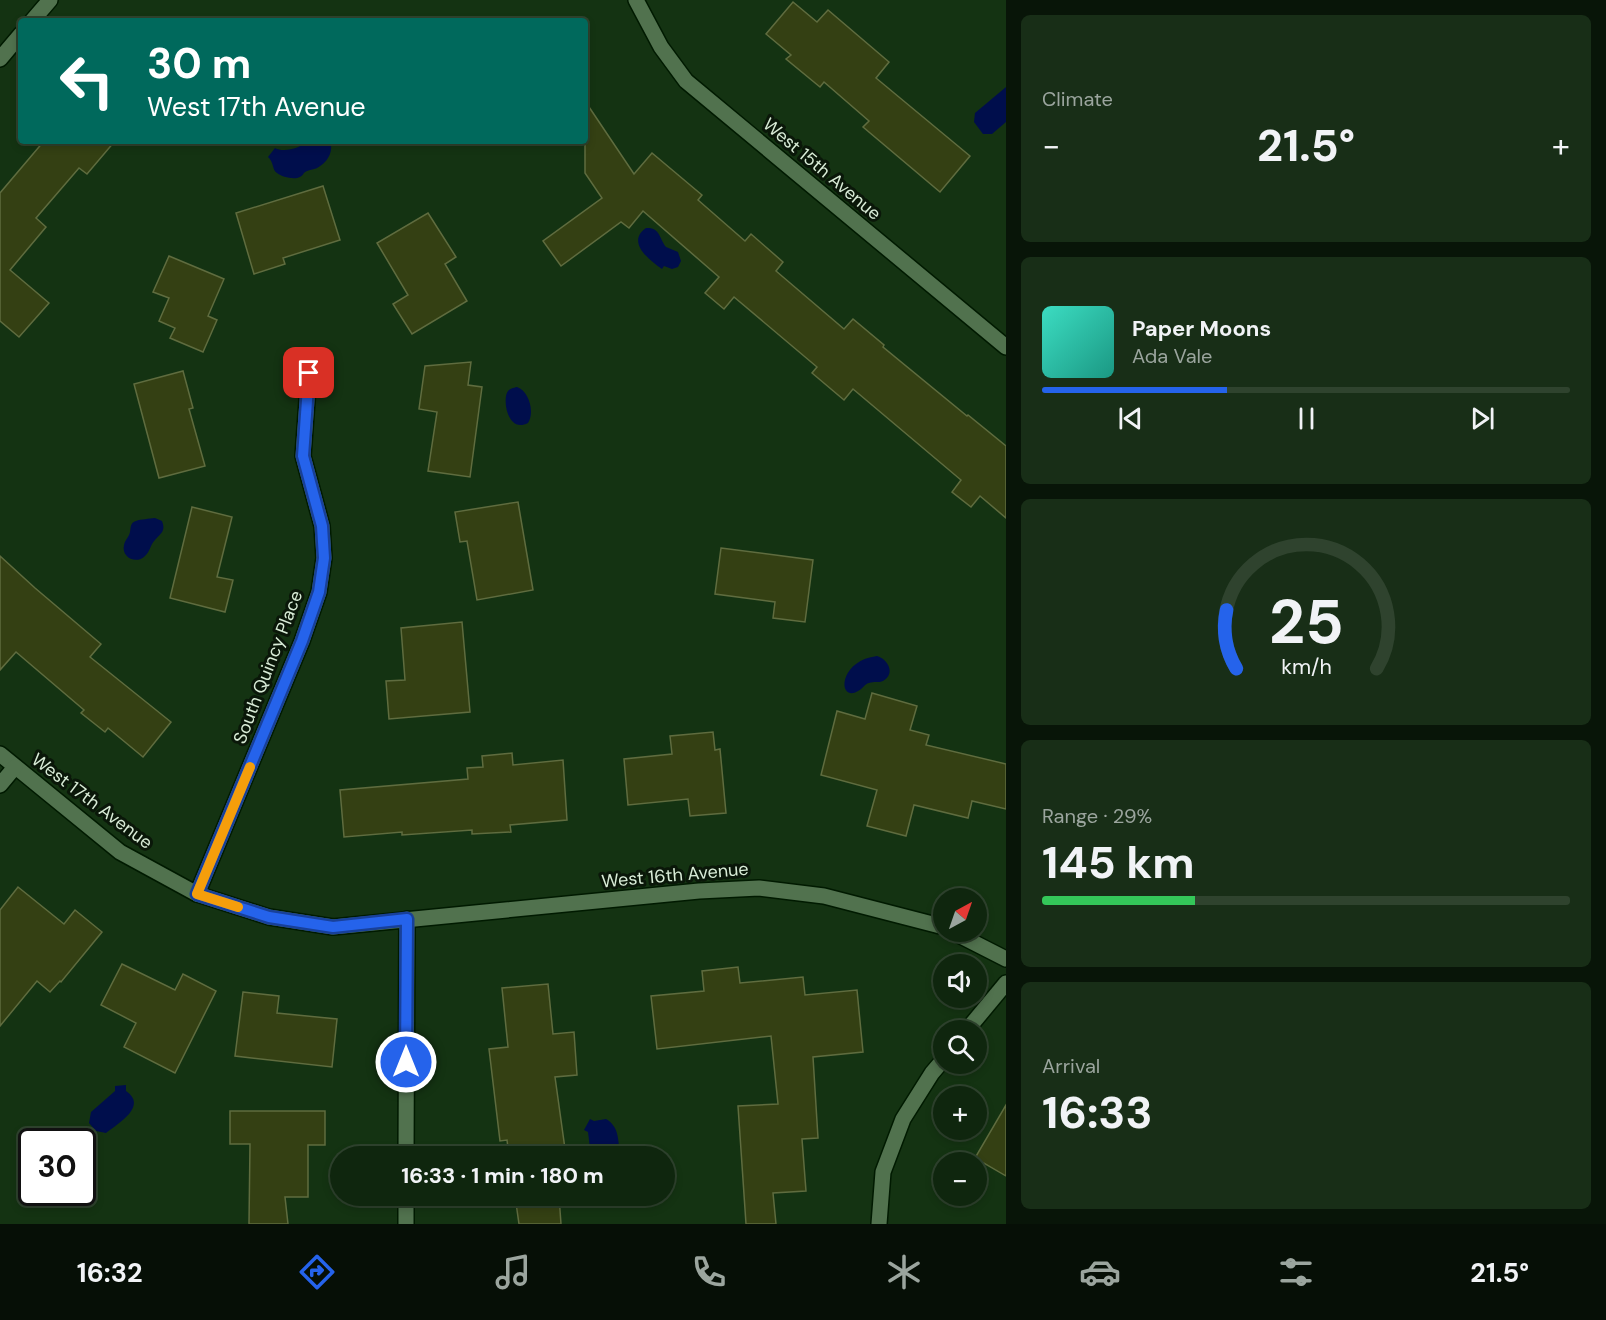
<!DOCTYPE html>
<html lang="en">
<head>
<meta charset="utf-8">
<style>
  body { margin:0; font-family:"DM Sans",sans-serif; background:#182e17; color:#f1f3f6; height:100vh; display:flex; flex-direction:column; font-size:22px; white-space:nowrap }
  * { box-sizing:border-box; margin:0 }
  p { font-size:20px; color:#9ba59e }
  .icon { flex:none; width:33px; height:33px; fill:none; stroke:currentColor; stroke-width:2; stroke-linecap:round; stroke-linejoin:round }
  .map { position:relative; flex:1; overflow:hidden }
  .side { display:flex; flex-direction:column; gap:15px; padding:15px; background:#081508; width:600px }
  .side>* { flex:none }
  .hud { position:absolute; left:18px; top:18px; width:570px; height:126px; border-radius:6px; box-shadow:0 3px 9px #0003,0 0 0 2px #2f432e; background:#00695c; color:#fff; overflow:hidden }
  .needle { width:39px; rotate:40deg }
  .fabs { position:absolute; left:933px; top:888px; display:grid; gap:12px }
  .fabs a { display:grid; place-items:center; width:54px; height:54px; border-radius:50%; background:#0f260e; box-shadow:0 3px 9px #0003,0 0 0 2px #2f432e; font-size:30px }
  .speed { position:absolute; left:18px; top:1128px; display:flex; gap:12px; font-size:30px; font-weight:700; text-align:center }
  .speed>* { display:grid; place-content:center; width:78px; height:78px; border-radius:50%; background:#0f260e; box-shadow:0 3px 9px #0003,0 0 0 2px #2f432e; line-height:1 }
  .speed .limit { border:3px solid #111; border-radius:9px; background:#fff; color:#111 }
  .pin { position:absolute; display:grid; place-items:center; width:51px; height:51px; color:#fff; margin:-26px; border-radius:12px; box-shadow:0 3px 9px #0006 }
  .me { position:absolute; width:66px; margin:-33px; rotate:0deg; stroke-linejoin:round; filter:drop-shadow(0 0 4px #0008) }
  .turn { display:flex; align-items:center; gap:21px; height:126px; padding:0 30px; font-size:27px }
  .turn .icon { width:78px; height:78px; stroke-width:2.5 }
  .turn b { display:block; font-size:42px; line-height:51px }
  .big { font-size:45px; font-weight:700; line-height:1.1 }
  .side .card { flex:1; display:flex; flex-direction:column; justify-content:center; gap:9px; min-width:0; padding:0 21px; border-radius:9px; background:#182e17 }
  .side .dial { align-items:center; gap:0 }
  .dial svg { height:156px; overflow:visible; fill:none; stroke:#2f432e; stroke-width:7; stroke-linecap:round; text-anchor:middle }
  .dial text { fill:#f1f3f6; stroke:none }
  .song { display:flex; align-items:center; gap:18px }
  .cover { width:72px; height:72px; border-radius:9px; background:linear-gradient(135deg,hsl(170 70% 55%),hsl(170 70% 35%)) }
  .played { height:6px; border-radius:3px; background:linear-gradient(90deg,#2563eb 35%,#2f432e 35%) }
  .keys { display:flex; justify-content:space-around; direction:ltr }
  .heat { display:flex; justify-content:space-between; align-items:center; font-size:33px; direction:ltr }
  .charge { height:9px; border-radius:4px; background:linear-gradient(90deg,#34c759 29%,#2f432e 0) }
  .trip { position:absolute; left:330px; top:1146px; width:345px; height:60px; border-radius:30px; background:#0f260e; box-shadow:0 3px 9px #0003,0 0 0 2px #2f432e; font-weight:700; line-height:60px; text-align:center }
  .tabs { display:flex; height:96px; justify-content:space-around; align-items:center; background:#060f06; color:#9ba59e }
  .tabs .icon { width:42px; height:42px }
  .tabs .active { color:#2563eb }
  .tabs b { font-size:27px; color:#f1f3f6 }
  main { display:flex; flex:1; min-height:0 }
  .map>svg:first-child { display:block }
  .water { fill:#000e4c }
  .building { fill:#344013; stroke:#5f6c3f; stroke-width:1.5 }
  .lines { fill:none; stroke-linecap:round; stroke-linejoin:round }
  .minor-casing { stroke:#001a00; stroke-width:18 }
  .tertiary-casing { stroke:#001a00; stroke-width:18 }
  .minor { stroke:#51724e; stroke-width:15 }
  .tertiary { stroke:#51724e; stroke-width:15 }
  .route-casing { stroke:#184099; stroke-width:15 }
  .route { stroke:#2563eb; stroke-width:10 }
  .slow { stroke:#f59e0b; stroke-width:10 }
  .labels { text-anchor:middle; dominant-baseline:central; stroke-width:6; stroke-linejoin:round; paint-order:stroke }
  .street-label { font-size:18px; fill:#d9ecd7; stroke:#0a1709 }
</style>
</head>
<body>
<main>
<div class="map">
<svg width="1006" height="1224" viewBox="0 0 1006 1224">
  <rect width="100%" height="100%" fill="#143312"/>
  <g class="water">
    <polygon points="1006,87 1006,122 992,134 983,134 974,122 975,113"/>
    <path d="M307 141H330C334 152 327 163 317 168 315 169 309 170 307 171 301 174 306 173 300 177 294 180 282 177 277 173 272 170 274 162 268 157L275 148C284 153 301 148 307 141Z"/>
    <path d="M646 228C660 227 659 238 666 247L678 252 681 261 678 267 672 269 664 266 662 269C649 260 626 242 646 228Z"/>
    <path d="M517 387C529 391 535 412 528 423 507 434 502 398 508 391 511 388 513 388 517 387Z"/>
    <path d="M155 518 162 521C166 531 161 533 155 540 150 545 150 552 145 556 136 565 121 557 124 545 125 540 129 537 130 532 131 527 130 523 136 521 141 519 149 519 155 518Z"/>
    <path d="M877 656C888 659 896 674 883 681 879 683 874 681 869 683 864 684 863 689 858 691 838 703 837 661 877 656Z"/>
    <path d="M126 1085V1091C148 1106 119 1123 106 1133L96 1131 89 1123 91 1112 115 1091V1086Z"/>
    <path d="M590 1119 594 1121 606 1119C620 1127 618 1142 620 1156H591L588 1132 584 1130Z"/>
  </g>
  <g class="building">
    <polygon points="793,2 817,22 828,10 889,62 876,78 970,156 940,192 863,127 869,121 824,82 820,87 786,59 791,55 766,34"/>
    <polygon points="585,101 634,174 652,153 702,195 698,200 745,241 751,234 783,262 776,271 844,329 853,319 884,345 883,347 967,416 968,415 1006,446 1006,518 980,496 971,507 952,492 961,480 853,389 844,400 812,373 817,367 734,297 724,309 705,293 719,277 643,211 629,228 621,222 561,266 543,241 602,198 585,173"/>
    <polygon points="44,141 115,141 87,174 79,168 36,218 46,227 10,270 49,303 19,337 0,321 0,193"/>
    <polygon points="323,186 340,240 283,258 285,264 254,274 236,213"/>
    <polygon points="428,213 456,257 445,264 467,301 412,334 393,304 408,295 377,243"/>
    <polygon points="169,256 224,279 208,316 217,320 203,352 170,338 175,328 159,321 169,298 153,292"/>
    <polygon points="471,362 468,385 482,387 470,477 428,471 437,412 419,409 425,366"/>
    <polygon points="183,371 193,408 189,409 205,466 159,478 134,384"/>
    <polygon points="518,502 533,590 477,600 467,541 460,542 455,512"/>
    <polygon points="192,507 232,517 217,577 233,580 225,612 170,598"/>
    <polygon points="721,548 813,560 805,622 773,618 775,602 715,594"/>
    <polygon points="0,556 35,588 101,644 90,657 171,722 143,757 108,728 105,732 81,713 84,710 16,652 0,670"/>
    <polygon points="462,622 470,712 389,719 386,681 405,680 401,628"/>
    <polygon points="872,693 917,706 910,730 929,735 926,745 1006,764 1006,809 972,801 968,818 914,805 906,836 867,826 877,790 821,775 837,711 865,719"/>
    <polygon points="713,732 715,750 720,749 726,813 690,816 688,799 628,805 624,759 672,754 670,736"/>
    <polygon points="512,753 513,765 563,760 567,820 510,825 511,832 472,834 472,830 402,835 402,832 344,837 340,790 468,779 467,768 483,767 482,756"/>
    <polygon points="18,887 64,924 75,910 102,932 61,982 60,981 50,992 37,981 0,1026 0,910"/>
    <polygon points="122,964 175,990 183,974 216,991 175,1073 124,1047 136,1023 101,1005"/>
    <polygon points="738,967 740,983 803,977 805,995 857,990 863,1052 813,1057 818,1138 802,1139 806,1191 773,1193 776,1224 746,1224 738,1106 778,1104 771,1036 657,1049 651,996 704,991 702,971"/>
    <polygon points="548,984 553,1034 574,1032 577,1075 555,1077 566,1156 509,1156 507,1140 500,1141 489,1049 508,1047 502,988"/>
    <polygon points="243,992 279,996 277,1013 337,1019 332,1067 235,1056"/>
    <polygon points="1006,1105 1006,1176 975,1158"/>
    <polygon points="230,1111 325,1111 325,1145 308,1145 308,1197 285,1197 288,1224 249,1224 250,1144 230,1144"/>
    <polygon points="515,1196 559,1196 561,1224 519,1224"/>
  </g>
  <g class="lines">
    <g class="minor-casing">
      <g id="minor">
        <polyline points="636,0 661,47 686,81 1006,347"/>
        <polyline points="0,754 120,852 197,894 269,917 333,927 699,891 759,888 824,896 944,927"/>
        <polyline points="0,785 15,767"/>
        <polyline points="197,894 302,641 319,592 324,558 322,526 303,456 309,373"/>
        <polyline points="953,932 1006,959"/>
        <polyline points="967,1030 1006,983"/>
        <polyline points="406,1156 407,919"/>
        <polyline points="406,1224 406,1196"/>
        <polyline points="879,1224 883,1172 903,1119 932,1073 944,1059"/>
      </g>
    </g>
    <g class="tertiary-casing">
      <g id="tertiary">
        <polyline points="32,21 50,0"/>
        <polyline points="0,59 21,34"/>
      </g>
    </g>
    <use href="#minor" class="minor"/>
    <use href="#tertiary" class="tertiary"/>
  </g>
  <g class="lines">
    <g class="route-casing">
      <polyline id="route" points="309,373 303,456 322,526 324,558 319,592 302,641 197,894 269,917 333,927 407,919 406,1062"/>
    </g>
    <use href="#route" class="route"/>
    <polyline class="slow" points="238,907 197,894 250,767"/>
  </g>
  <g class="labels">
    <g class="street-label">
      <text transform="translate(822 169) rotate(40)">West 15th Avenue</text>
      <text transform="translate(268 667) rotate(-69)">South Quincy Place</text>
      <text transform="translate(92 801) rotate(37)">West 17th Avenue</text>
      <text transform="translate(675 875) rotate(-5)">West 16th Avenue</text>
    </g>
  </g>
</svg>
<div class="fabs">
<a><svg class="needle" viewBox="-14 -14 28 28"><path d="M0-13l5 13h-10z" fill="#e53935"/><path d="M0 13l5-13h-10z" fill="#9ba59e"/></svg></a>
<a><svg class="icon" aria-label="sound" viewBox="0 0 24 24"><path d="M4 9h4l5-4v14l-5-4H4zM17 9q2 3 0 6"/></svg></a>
<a><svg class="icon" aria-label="search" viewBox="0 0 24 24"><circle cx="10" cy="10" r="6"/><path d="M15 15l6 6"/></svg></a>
<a>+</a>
<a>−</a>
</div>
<div class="speed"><div class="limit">30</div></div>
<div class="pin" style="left:309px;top:373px;background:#d93025"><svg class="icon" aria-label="arrive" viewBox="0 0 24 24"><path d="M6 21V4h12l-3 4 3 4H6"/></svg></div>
<svg class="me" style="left:406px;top:1062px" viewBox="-20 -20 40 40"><circle r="17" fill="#2563eb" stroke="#fff" stroke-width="3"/><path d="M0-11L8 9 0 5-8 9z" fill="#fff"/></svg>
<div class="trip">16:33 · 1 min · 180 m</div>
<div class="hud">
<div class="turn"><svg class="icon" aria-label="left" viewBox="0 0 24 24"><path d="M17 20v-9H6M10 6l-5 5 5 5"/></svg><div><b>30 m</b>West 17th Avenue</div></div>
</div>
</div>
<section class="side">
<div class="card"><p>Climate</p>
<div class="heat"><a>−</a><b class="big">21.5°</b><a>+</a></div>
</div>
<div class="card">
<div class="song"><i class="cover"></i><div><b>Paper Moons</b><p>Ada Vale</p></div></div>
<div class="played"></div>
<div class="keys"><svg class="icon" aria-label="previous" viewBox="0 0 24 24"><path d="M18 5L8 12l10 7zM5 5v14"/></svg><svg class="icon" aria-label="pause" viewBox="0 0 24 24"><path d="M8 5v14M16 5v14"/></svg><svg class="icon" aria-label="next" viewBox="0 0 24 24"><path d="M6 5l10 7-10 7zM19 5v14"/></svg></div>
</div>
<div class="card dial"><svg viewBox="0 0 100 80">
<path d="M14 69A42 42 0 1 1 86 69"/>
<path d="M14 69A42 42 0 0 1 9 39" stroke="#2563eb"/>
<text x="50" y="56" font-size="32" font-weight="700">25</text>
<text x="50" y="72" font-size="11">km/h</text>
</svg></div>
<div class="card"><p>Range · 29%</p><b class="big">145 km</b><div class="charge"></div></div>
<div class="card"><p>Arrival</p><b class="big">16:33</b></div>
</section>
</main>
<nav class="tabs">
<b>16:32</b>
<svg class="icon active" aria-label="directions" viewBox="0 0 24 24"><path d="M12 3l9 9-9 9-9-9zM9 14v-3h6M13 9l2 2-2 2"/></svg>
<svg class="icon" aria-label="music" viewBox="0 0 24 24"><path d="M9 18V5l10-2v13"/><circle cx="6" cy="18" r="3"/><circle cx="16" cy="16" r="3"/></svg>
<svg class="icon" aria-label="phone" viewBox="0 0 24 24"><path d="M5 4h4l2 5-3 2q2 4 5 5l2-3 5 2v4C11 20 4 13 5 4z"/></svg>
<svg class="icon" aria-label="climate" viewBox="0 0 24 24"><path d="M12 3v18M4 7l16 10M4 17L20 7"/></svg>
<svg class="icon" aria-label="car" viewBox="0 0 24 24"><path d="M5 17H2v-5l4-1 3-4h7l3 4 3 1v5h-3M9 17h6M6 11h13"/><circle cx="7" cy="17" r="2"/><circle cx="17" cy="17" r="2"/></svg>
<svg class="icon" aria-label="filters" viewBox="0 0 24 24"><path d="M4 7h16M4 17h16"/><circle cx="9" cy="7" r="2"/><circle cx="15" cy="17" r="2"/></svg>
<b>21.5°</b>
</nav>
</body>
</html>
